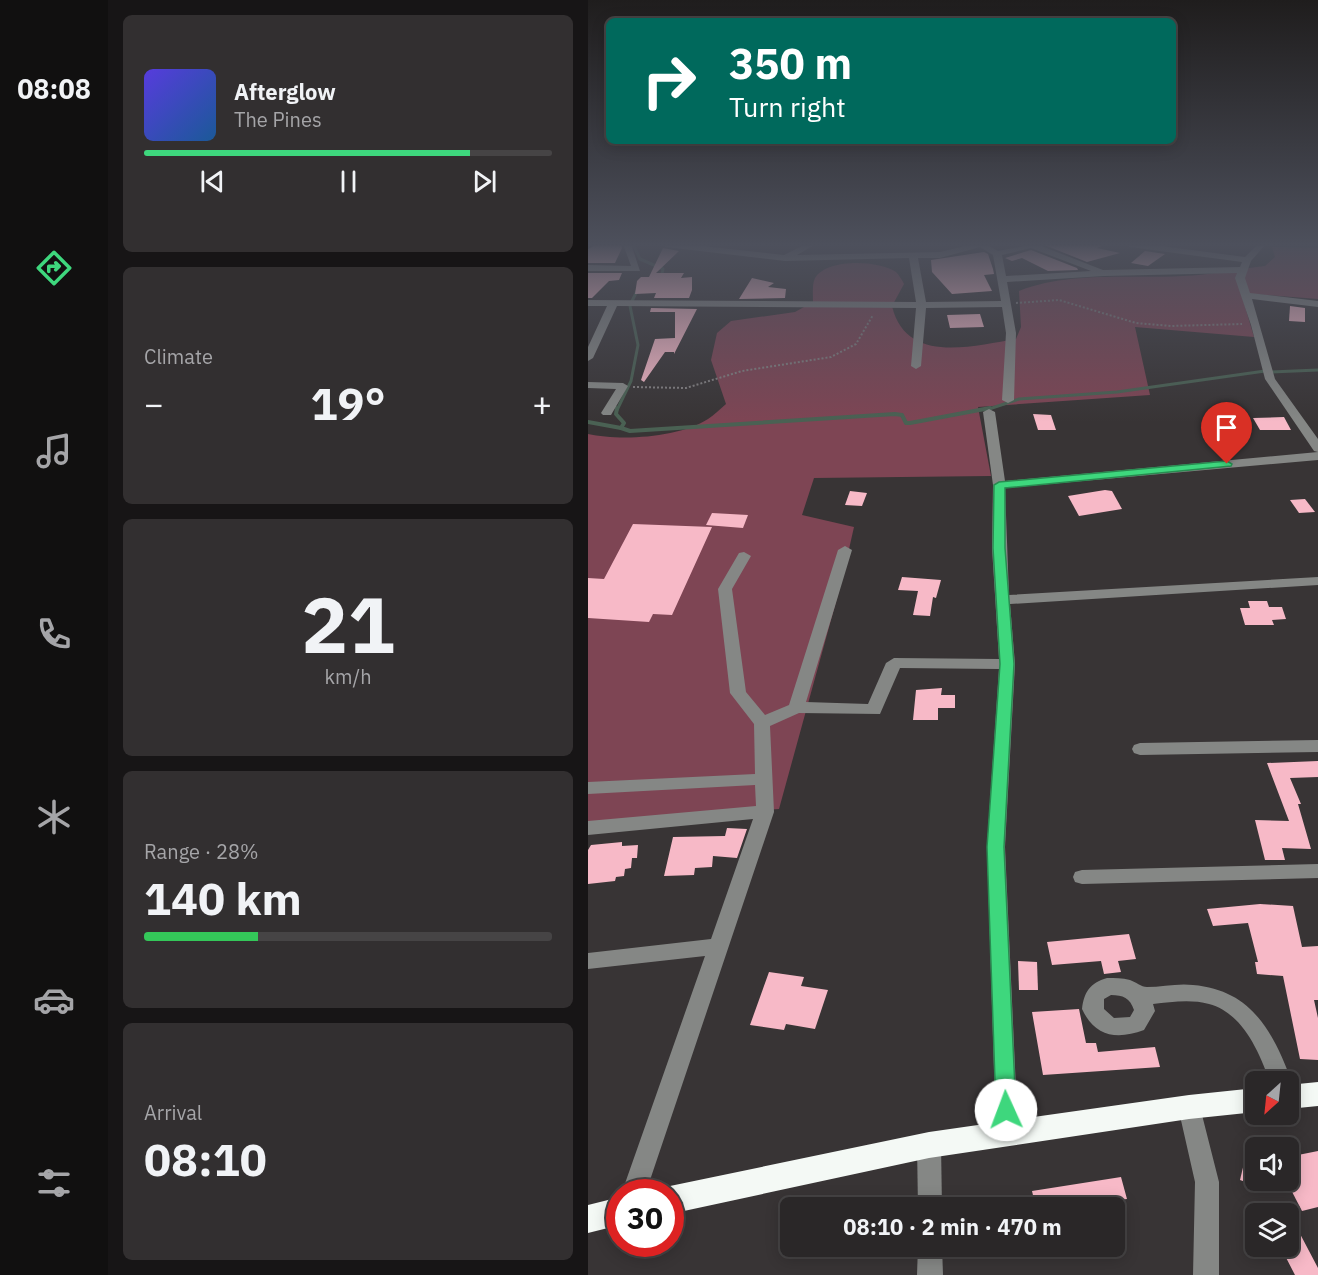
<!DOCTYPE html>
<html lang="en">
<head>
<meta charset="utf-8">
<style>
  body { margin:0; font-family:"IBM Plex Sans",sans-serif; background:#322f30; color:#f1f3f6; height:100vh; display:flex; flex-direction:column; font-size:22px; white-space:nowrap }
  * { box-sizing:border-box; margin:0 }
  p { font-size:20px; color:#a5a5a8 }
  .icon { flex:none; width:33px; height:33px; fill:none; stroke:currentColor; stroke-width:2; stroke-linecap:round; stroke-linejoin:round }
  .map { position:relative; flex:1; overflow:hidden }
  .side { display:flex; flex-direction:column; gap:15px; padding:15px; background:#171516; width:480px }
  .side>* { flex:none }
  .hud { position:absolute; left:18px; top:18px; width:570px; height:126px; border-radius:9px; box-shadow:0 3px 15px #0003,0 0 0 2px #464445; background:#00695c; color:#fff; overflow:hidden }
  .needle { width:39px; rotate:207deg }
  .tools { position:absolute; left:657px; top:1071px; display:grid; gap:12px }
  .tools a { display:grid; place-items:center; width:54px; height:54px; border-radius:9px; background:#2a2728; box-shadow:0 3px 15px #0003,0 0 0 2px #464445; font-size:30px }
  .speed { position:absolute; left:18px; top:1179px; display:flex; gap:12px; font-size:30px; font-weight:700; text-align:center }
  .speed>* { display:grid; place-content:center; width:78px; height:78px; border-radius:50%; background:#2a2728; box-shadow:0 3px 15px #0003,0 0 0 2px #464445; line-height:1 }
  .speed .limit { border:9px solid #d22; background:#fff; color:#111 }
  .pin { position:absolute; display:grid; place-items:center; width:51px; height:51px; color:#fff; margin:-62px -26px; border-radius:50% 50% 50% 0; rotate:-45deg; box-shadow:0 0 6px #0007 }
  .pin .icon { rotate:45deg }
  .me { position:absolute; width:66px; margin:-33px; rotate:358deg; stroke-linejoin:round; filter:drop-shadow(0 0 4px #0008) }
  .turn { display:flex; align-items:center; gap:21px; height:126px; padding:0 24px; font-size:27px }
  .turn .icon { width:78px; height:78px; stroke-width:2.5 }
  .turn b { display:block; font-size:42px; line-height:51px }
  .big { font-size:45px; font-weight:700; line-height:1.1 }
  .side .tile { flex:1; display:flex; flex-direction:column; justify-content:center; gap:9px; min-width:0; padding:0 21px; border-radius:9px; background:#322f30 }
  .side .dial { align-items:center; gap:0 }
  .dial b { font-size:78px; line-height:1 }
  .song { display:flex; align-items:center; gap:18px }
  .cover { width:72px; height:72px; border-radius:9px; background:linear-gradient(135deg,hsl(250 70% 55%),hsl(210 70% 35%)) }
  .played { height:6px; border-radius:3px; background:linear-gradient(90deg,#3ed77d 80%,#464445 80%) }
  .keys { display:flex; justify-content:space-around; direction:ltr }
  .heat { display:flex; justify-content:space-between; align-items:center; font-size:33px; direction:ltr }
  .charge { height:9px; border-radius:4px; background:linear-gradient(90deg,#34c759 28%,#464445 0) }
  .trip { position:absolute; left:192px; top:1197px; width:345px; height:60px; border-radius:9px; background:#2a2728; box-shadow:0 3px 15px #0003,0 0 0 2px #464445; font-weight:700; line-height:60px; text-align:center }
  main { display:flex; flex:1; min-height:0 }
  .dock { display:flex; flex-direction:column; width:108px; justify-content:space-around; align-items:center; background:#111010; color:#a5a5a8 }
  .dock .icon { width:42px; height:42px }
  .dock .on { color:#3ed77d }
  .dock b { font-size:27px; color:#f1f3f6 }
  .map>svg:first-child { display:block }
  .green { fill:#7e4554 }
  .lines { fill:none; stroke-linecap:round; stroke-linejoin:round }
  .stream-far1 { stroke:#4a6153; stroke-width:3 }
  .stream { stroke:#4a6153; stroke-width:4 }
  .building { fill:#f7b9c7 }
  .path { stroke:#838081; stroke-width:2; stroke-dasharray:2 2; stroke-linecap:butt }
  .minor { fill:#858785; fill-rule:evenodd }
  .highway { fill:#f4f9f5; fill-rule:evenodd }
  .route { fill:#3ed77d; stroke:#288c51; stroke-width:1.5 }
</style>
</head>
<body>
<main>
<nav class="dock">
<b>08:08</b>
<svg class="icon on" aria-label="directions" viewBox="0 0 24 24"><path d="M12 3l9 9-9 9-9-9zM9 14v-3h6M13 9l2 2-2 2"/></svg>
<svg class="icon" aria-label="music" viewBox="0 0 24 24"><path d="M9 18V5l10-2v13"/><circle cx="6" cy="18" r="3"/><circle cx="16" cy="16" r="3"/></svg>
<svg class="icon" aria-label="phone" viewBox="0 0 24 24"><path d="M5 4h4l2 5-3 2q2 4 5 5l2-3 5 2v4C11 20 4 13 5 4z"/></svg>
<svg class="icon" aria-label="climate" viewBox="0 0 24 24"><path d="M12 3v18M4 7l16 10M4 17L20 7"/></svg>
<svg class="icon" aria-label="car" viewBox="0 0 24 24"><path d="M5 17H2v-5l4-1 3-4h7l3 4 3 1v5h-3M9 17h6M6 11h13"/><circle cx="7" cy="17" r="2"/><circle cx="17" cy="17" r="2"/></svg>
<svg class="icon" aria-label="filters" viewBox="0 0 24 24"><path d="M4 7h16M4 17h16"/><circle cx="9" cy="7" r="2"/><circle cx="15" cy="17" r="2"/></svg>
</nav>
<section class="side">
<div class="tile">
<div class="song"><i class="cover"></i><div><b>Afterglow</b><p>The Pines</p></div></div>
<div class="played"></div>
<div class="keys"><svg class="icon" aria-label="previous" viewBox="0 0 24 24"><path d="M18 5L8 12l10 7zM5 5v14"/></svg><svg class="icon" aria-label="pause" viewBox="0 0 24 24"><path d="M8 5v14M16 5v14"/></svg><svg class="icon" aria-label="next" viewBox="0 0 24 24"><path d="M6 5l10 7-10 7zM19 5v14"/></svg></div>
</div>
<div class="tile"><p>Climate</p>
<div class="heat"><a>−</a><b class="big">19°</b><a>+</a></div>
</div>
<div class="tile dial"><b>21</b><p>km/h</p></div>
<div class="tile"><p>Range · 28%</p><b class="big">140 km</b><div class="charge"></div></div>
<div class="tile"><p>Arrival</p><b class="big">08:10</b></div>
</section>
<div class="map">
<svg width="730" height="1275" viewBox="0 0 730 1275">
  <rect width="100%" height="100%" fill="#383435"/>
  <path class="green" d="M684 247 730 248V299L653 293 666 337 547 327 562 395 390 407 403 476 226 478 214 515 266 527 254 580 191 809 0 823V434C32 441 91 438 120 419 126 415 132 409 138 404L123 360 129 333 143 321 207 312 225 302C225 295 224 284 227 278 239 258 291 260 308 272 311 275 314 280 316 284L304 306C318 365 384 346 428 339L433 327 431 291C482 271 541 279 595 276 622 275 650 269 677 266L687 257Z"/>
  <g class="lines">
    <g class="stream-far1">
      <polyline points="45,244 52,259 75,269 73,278"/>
      <polyline points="43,303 50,289"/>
      <polyline points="683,372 730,370"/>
      <polyline points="29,410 43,381 50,345 42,306"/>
      <polyline points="398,410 431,399 529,392 677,371"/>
    </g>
    <g class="stream">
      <polyline points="29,408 28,414 36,423 33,428 42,431 307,414 314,415 318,423 322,423 402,408"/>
      <polyline points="0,422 33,428"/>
    </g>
  </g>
  <g class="building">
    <polygon points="9,244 33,244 34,248 27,263 0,263 0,249"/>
    <polygon points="454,244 517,244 509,248 532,253 499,262"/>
    <polygon points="75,248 91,251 68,273 96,273 93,278 104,277 104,290 101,298 66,298 68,293 47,294 49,281 53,277 61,277"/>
    <polygon points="443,250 489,268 490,270 460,271 434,258 424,261 417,258"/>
    <polygon points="557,251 577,254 560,266 543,263"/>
    <polygon points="396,252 400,254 405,269 406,274 396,275 404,291 364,294 344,272 343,260"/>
    <polygon points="0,273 34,273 31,280 21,281 4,298 0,298"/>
    <polygon points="164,278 186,283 180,287 198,289 197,298 151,299"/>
    <polygon points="702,306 717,308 717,322 701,321"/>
    <polygon points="63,308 109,309 86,354 86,352 77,352 56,382 53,380 67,339 87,338 87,312 62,312"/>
    <polygon points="392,314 396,327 362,328 359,315"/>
    <polygon points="445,414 463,415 468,430 450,430"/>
    <polygon points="696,417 703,430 672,430 665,418"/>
    <polygon points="517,490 524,491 534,509 491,516 480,496"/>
    <polygon points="262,491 279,493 274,506 257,505"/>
    <polygon points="717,499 727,512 711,513 702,500"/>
    <polygon points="124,513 160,515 155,528 118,525"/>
    <polygon points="45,524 124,527 84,615 65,614 61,622 0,618 0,578 16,579"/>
    <polygon points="314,577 353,580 348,598 345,597 342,616 325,615 330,591 310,590"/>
    <polygon points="660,601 679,601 681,607 694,607 698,619 684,620 686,625 657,625 652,608 662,608"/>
    <polygon points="354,688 353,695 367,695 367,708 350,708 350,720 325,720 328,690"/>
    <polygon points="730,761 730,777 702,778 713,804 710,804 723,849 694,848 697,860 677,860 667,820 701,821 679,763"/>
    <polygon points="139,828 159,829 149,858 125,856 124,867 107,868 106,875 76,876 85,837 137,836"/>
    <polygon points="34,842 34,846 50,845 49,858 44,858 43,868 37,869 36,876 28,877 27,881 0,884 0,850 3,845"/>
    <polygon points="672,904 705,906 714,947 730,946 730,1000 726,1000 730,1018 730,1060 712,1059 695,976 669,974 667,962 670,962 660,923 625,926 619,909"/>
    <polygon points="541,934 548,959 530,961 533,972 516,974 513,961 464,965 459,942"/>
    <polygon points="430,961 449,962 450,990 431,990"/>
    <polygon points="181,972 216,977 213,986 240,990 227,1029 198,1024 196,1030 162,1025"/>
    <polygon points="491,1009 498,1043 508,1043 510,1052 567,1047 572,1067 455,1075 444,1012"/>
    <polygon points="730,1151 730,1207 714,1211 700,1184 700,1157"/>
    <polygon points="657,1159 668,1163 666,1185 652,1180"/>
    <polygon points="533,1177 539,1199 497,1204 498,1208 448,1208 444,1191"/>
    <polygon points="710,1230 730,1268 730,1275 707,1275 692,1246 700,1246 700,1232"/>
  </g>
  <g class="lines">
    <g class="path">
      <polyline points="428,303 471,300 548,323 583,326 654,324"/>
      <polyline points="45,387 98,388 154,371 243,357 268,344 285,315"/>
    </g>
    <g class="minor">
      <polygon points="35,244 43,244 52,271 0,271 0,265 43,266"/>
      <path d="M74 244H96L196 255 218 244H228L209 255 352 252 386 244H397L410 251 448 244 515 270 652 267 654 262 542 247 538 244H558L657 257 670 244H678L663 261 657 278 662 293 730 301V307L664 299 687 379 730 439V452L726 451 677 379 663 325 647 278 649 273 516 276 419 282 428 333 426 400 420 403 414 400 418 333 414 307 338 308 333 366 328 369 323 366 328 308 29 306 5 358 0 361V347L19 306H0V300L328 302 321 258 197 261 78 247ZM392 247 405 255 413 301 338 302 330 258H352ZM443 248 503 271 418 276 414 255Z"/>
      <polygon points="0,382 35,383 40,386 23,415 15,415 13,413 28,389 0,388"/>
      <polygon points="401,409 407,412 417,481 730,452 730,460 417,488 421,595 730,577 730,585 422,604 427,664 417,847 430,1133 427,1140 419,1144 411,1140 408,1133 399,847 411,669 312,668 292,714 211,713 182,726 186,812 58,1192 34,1192 117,956 0,969 0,953 123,939 165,819 0,835 0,821 168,806 167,785 0,794 0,782 167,774 166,724 142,693 130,589 151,553 156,552 163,556 144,589 158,692 177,715 201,705 250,550 257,546 264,550 218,702 280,704 298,663 306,658 411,659 404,548 405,485 395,412"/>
      <polygon points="730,740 730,752 552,755 546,753 544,749 546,745 552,743"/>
      <polygon points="730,864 730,878 494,884 487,882 485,877 487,872 494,870"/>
      <path d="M519 978C527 978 534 978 542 980 548 982 553 987 559 987 574 987 590 983 605 985 664 990 685 1032 704 1082L701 1089 700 1082H682C671 1052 655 1013 621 1004 603 999 583 1002 565 1004L567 1011 556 1030C529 1040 507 1037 494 1009 496 992 502 983 519 978ZM523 995C535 995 542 998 546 1010L542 1017 526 1018 516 1009V999Z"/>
      <polygon points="601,1097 609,1100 612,1107 631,1182 631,1275 605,1275 607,1182 590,1107 593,1100"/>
      <polygon points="341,1134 349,1137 353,1145 354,1208 330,1208 329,1145 333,1137"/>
      <polygon points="330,1246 354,1246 355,1275 329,1275"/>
    </g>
    <g class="highway">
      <polygon points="730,1082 730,1106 700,1109 700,1085"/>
      <polygon points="668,1088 668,1112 601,1119 341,1158 82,1214 82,1192 71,1192 82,1186 341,1132 601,1095"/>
      <polygon points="32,1197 32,1225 0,1233 0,1205"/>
    </g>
  </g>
  <linearGradient id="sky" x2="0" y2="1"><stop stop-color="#1f1d1d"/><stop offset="0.58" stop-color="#4d505c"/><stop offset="1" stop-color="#4d505c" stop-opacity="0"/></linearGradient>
  <rect width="730" height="422" fill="url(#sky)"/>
  <polygon class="route" points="639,461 644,464 643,466 417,488 417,548 426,664 416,847 428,1110 425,1116 418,1119 411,1116 408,1110 399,847 412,664 405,548 406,485 411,482"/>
</svg>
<div class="tools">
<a><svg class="needle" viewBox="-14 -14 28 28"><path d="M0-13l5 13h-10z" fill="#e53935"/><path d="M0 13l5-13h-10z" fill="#a5a5a8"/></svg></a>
<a><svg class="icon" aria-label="sound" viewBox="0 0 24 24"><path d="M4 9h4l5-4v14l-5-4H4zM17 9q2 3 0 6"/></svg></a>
<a><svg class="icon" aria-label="layers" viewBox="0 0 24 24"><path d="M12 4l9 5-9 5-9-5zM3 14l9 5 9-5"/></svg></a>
</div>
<div class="speed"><div class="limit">30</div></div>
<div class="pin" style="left:639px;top:464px;background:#d93025"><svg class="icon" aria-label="arrive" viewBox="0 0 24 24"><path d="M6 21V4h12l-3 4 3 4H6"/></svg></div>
<svg class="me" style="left:418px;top:1110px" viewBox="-20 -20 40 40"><circle r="19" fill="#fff"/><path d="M0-13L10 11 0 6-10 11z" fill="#3ed77d"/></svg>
<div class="trip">08:10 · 2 min · 470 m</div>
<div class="hud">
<div class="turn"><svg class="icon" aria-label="right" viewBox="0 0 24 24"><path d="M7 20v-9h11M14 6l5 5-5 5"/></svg><div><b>350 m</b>Turn right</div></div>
</div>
</div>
</main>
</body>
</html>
